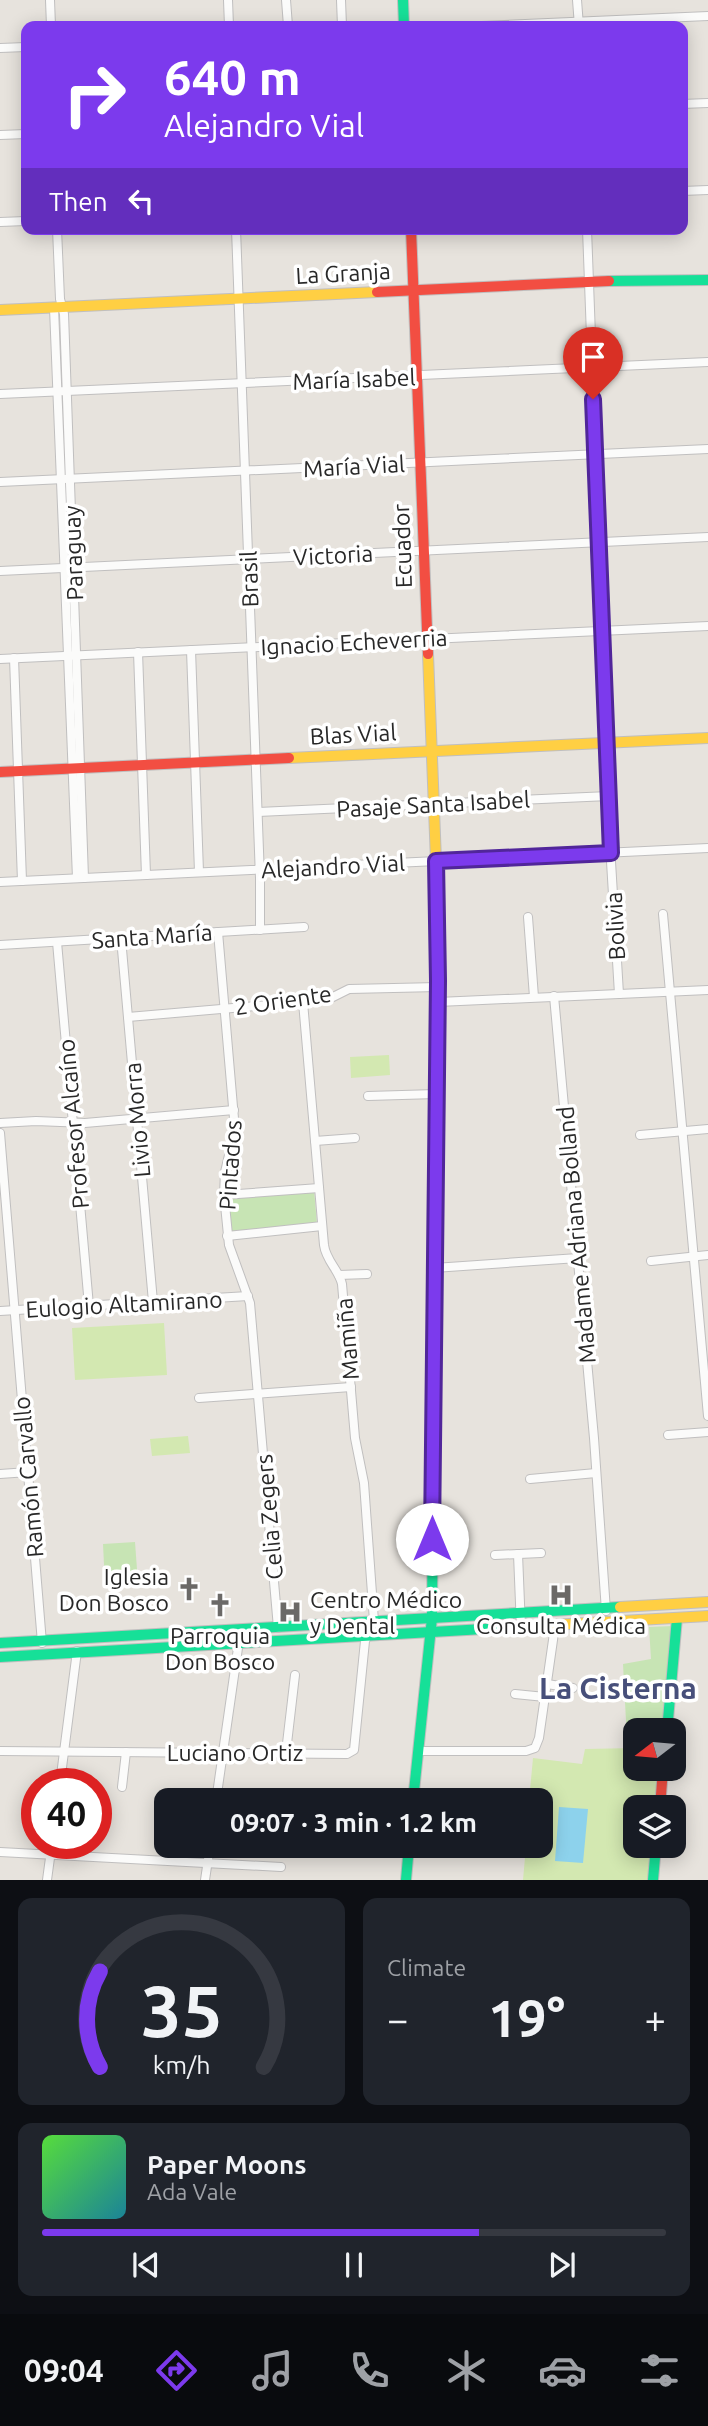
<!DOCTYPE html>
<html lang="en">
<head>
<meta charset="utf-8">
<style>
  body { margin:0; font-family:Ubuntu,sans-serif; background:#20242c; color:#f1f3f6; height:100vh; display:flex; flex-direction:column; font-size:26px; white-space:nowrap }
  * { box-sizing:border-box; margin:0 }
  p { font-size:23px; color:#9ea1a6 }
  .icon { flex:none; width:38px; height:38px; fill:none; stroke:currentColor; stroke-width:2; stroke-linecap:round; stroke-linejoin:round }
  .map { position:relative; height:1880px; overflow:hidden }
  .sheet { display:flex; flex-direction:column; gap:18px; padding:18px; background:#0d0f14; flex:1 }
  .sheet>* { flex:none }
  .hud { position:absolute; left:21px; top:21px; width:667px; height:214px; border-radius:14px; box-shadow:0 4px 18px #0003; background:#7c3aed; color:#fff; overflow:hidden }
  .needle { width:46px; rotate:254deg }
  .controls { position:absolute; left:623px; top:1718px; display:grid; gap:14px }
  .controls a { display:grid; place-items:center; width:63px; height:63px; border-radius:14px; background:#171b24; box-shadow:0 4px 18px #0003; font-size:35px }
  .speed { position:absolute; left:21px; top:1768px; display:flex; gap:14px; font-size:35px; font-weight:700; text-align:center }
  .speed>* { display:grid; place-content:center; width:91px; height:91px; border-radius:50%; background:#171b24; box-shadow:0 4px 18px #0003; line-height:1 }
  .speed .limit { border:10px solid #d22; background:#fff; color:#111 }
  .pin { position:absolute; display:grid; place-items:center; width:60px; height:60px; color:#fff; margin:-72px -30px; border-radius:50% 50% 50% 0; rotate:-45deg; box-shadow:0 0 7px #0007 }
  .pin .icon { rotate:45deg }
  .me { position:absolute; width:77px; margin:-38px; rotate:0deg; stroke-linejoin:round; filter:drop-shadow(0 0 5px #0008) }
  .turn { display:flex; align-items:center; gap:24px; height:147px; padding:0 28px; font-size:32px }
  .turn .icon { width:91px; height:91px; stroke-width:2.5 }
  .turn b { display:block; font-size:49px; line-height:60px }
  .then { display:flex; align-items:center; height:66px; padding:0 28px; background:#0003; gap:14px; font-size:26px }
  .big { font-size:52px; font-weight:600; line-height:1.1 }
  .sheet .tile { flex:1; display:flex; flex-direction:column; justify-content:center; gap:10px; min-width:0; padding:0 24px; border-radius:14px; background:#20242c }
  .sheet .dial { align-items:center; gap:0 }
  .dial svg { height:182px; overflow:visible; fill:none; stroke:#363941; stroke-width:7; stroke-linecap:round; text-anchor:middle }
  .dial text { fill:#f1f3f6; stroke:none }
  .song { display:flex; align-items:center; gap:21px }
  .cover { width:84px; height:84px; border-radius:10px; background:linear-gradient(135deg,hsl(110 70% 55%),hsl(190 70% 35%)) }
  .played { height:7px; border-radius:4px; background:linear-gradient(90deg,#7c3aed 70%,#363941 70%) }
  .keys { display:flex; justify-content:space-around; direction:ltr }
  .heat { display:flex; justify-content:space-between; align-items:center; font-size:38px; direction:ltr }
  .sheet .tiles { flex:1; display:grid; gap:18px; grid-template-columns:1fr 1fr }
  .tile:last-child { grid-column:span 2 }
  .trip { position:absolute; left:154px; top:1788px; width:399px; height:70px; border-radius:14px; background:#171b24; box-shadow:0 4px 18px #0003; font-weight:600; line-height:70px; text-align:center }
  .menu { display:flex; height:112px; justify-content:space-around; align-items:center; background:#090b0e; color:#9ea1a6 }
  .menu .icon { width:49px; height:49px }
  .menu .on { color:#7c3aed }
  .menu b { font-size:32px; color:#f1f3f6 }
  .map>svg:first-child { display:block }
  .green { fill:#c7e4b4 }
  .pitch { fill:#d3e8b1 }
  .water { fill:#8dd2ec }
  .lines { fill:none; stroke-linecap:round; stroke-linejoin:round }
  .street-casing { stroke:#c0bfbf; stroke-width:10 }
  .fast-casing { stroke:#c0bfbf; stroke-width:12 }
  .slow-casing { stroke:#c0bfbf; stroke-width:12 }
  .jam-casing { stroke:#c0bfbf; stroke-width:12 }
  .street { stroke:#fbfbfa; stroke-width:8 }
  .fast { stroke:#16e098; stroke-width:10 }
  .slow { stroke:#ffcf43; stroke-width:10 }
  .jam { stroke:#f24e42; stroke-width:10 }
  .route-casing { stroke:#51269a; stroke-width:18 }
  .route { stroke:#7c3aed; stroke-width:12 }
  .labels { text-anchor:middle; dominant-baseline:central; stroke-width:7; stroke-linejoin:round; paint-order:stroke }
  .street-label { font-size:23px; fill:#282828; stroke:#fff }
  .poi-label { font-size:23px; fill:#282828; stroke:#fff }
  .district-label { font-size:30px; font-weight:bold; fill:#474f7a; stroke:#fff }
</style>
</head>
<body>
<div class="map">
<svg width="708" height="1880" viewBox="0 0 708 1880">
  <rect width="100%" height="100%" fill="#e7e3dd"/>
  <g class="green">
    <polygon points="314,1190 317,1224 231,1232 228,1198"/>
    <polygon points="135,1542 138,1583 105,1585 103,1544"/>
    <polygon points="673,1626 664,1731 635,1731 635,1740 627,1740 623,1664 651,1659 649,1627"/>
  </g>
  <g class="pitch">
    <polygon points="389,1055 390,1075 351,1078 350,1057"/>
    <polygon points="164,1323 167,1375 75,1380 72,1328"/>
    <polygon points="188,1436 190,1453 152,1456 150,1439"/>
    <polygon points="635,1748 635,1769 660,1769 656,1808 635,1808 635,1846 652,1846 649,1880 523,1880 526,1846 541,1846 541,1801 529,1801 533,1758 582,1764 585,1749"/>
  </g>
  <polygon class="water" points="559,1807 588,1809 583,1863 555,1861"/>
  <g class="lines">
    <g class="street-casing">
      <g id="street">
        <polyline points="50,0 51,26"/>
        <polyline points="228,0 229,26"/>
        <polyline points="286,0 288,26"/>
        <polyline points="341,0 342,26"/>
        <polyline points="577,0 579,26"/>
        <polyline points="482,26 708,16"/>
        <polyline points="0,48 26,47"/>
        <polyline points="682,104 708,103"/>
        <polyline points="0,135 26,134"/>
        <polyline points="682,191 708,190"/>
        <polyline points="0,222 26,221"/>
        <polyline points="57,229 60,299 64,314 84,878"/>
        <polyline points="236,229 260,878 260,930"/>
        <polyline points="587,229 610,845 619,994"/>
        <polyline points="54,308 77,878"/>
        <polyline points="0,394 708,362"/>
        <polyline points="0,482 708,449"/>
        <polyline points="0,571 708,537"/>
        <polyline points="191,650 199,872"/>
        <polyline points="138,652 146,875"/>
        <polyline points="14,658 22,881"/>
        <polyline points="0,659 708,626"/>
        <polyline points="258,812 609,796"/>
        <polyline points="0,882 708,848"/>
        <polyline points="663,914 708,1416"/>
        <polyline points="528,917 534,997"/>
        <polyline points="218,932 235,1130 225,1172 224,1195 229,1245 250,1303 278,1628"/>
        <polyline points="121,938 153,1302"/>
        <polyline points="57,942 89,1306"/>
        <polyline points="0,945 304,927"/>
        <polyline points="554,996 594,1438 606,1611"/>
        <polyline points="438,1002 708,990"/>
        <polyline points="128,1017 303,1002 331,998 349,989 438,987"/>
        <polyline points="368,1096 436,1094"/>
        <polyline points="0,1123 36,1121 85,1123 234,1110"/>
        <polyline points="0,1133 42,1643"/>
        <polyline points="640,1135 708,1129"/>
        <polyline points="315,1141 355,1138"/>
        <polyline points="224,1195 319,1188"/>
        <polyline points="227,1236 322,1226"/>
        <polyline points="651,1261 708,1255"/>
        <polyline points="434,1268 578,1258"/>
        <polyline points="339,1275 367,1274"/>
        <polyline points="0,1311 248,1296"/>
        <polyline points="199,1398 351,1387"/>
        <polyline points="668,1435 708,1432"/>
        <polyline points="0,1474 28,1472"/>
        <polyline points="530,1479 596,1473"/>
        <polyline points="518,1554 521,1628"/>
        <polyline points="495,1555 541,1553"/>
        <polyline points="547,1684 573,1688"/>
        <polyline points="515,1694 545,1697"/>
        <path d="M0 1751 347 1754 354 1750 365 1641 374 1621 364 1483 355 1438 342 1284C339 1270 326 1261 324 1245L303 1002"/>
        <polyline points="418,1751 526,1751 535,1748 539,1738 555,1626"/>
        <polyline points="286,1752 295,1675"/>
        <polyline points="60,1783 77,1651"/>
        <polyline points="122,1787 126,1752"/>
        <polyline points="216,1801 239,1641"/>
        <polyline points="0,1852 281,1867"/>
        <polyline points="47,1880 52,1843"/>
        <polyline points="205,1880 210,1846"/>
      </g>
    </g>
    <g class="fast-casing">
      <g id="fast">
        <polyline points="403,0 404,26"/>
        <polyline points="609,281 708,280"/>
        <polyline points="0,1643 620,1607"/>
        <polyline points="0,1657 518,1627"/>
        <polyline points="667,1731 677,1618"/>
        <polyline points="413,1801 432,1618 434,1376"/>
        <polyline points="406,1880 409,1846"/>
        <polyline points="653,1880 656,1846"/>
      </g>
    </g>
    <g class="slow-casing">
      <g id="slow">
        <polyline points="0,310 377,292"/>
        <polyline points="428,654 436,861 437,1071"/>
        <polyline points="289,758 708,738"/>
        <polyline points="620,1607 708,1602"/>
        <polyline points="518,1627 708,1616"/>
      </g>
    </g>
    <g class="jam-casing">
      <g id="jam">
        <polyline points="411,229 428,654"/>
        <polyline points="377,292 609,281"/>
        <polyline points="0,772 289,758"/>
        <polyline points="434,1376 437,1071"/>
        <polyline points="660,1808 663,1769"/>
      </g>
    </g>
    <use href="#street" class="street"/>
    <use href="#fast" class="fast"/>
    <use href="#slow" class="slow"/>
    <use href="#jam" class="jam"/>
  </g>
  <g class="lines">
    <g class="route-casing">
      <polyline id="route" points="432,1539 438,981 436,861 611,853 593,399"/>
    </g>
    <use href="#route" class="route"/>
  </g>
  <defs>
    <g id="church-bare" transform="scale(1.89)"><path d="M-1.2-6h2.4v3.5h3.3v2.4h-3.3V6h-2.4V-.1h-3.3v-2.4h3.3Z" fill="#6b6967" stroke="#fff" stroke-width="2.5" paint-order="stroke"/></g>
    <g id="hospital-bare" transform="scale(1.89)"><path d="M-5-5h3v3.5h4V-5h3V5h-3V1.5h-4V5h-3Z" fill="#6b6967" stroke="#fff" stroke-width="2.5" paint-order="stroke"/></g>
  </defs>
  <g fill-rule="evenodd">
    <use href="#church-bare" x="189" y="1589"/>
    <use href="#hospital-bare" x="561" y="1595"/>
    <use href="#church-bare" x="220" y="1605"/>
    <use href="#hospital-bare" x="290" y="1612"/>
  </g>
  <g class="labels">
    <g class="street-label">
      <text transform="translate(343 273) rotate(-3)">La Granja</text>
      <text transform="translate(354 379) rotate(-2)">María Isabel</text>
      <text transform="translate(354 466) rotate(-3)">María Vial</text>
      <text transform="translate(402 546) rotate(-92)">Ecuador</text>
      <text transform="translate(73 553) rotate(-92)">Paraguay</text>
      <text transform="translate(333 555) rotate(-3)">Victoria</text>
      <text transform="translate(249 579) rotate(-92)">Brasil</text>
      <text transform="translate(354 642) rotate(-3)">Ignacio Echeverria</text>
      <text transform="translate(353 734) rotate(-3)">Blas Vial</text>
      <text transform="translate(433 804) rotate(-3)">Pasaje Santa Isabel</text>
      <text transform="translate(333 866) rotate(-3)">Alejandro Vial</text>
      <text transform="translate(615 926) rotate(-93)">Bolivia</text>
      <text transform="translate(152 936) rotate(-4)">Santa María</text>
      <text transform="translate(283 1000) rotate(-8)">2 Oriente</text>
      <text transform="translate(137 1120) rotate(-95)">Livio Morra</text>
      <text transform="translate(73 1124) rotate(-95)">Profesor Alcaíno</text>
      <text transform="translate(230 1165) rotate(-86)">Pintados</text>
      <text transform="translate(576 1235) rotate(-95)">Madame Adriana Bolland</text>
      <text transform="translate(124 1304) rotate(-3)">Eulogio Altamirano</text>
      <text transform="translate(347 1339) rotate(-95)">Mamiña</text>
      <text transform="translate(28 1477) rotate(-95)">Ramón Carvallo</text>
      <text transform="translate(269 1517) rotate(-95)">Celia Zegers</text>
      <text x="235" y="1752">Luciano Ortiz</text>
    </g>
    <g class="poi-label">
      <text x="169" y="1576" text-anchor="end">Iglesia<tspan x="169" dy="26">Don Bosco</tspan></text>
      <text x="310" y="1599" text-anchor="start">Centro Médico<tspan x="310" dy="26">y Dental</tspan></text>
      <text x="561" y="1625">Consulta Médica</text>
      <text x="220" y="1635">Parroquia<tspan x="220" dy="26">Don Bosco</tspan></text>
    </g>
    <g class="district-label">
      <text x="618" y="1688">La Cisterna</text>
    </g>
  </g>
</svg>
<div class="controls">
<a><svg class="needle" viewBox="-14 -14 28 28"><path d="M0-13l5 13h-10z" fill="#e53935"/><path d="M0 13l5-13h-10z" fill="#9ea1a6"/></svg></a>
<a><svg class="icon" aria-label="layers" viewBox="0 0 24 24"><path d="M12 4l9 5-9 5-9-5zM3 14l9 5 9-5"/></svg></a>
</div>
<div class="speed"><div class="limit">40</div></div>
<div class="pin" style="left:593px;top:399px;background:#d93025"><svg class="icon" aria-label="arrive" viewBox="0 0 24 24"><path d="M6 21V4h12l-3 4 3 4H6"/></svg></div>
<svg class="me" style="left:432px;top:1539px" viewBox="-20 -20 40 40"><circle r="19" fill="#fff"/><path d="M0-13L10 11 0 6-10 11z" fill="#7c3aed"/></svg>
<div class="trip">09:07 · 3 min · 1.2 km</div>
<div class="hud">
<div class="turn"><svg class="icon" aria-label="right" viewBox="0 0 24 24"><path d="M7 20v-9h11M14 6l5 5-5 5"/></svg><div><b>640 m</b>Alejandro Vial</div></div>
<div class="then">Then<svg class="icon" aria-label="left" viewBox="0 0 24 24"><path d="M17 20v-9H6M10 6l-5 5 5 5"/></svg></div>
</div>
</div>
<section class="sheet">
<div class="tiles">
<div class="tile dial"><svg viewBox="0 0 100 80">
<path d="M14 69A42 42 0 1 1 86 69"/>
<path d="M14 69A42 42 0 0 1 14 27" stroke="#7c3aed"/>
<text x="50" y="56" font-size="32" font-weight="700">35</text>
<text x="50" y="72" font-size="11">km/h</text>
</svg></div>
<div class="tile"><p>Climate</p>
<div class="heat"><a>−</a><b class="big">19°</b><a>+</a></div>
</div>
<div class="tile">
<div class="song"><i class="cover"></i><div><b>Paper Moons</b><p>Ada Vale</p></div></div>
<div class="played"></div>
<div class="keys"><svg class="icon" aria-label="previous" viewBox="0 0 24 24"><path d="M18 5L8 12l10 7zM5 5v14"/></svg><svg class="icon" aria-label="pause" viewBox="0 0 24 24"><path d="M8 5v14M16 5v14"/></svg><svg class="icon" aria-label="next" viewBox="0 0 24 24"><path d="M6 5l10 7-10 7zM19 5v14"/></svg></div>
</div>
</div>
</section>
<nav class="menu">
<b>09:04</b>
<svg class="icon on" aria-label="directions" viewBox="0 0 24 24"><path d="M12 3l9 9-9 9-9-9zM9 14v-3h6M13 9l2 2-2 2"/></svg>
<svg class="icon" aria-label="music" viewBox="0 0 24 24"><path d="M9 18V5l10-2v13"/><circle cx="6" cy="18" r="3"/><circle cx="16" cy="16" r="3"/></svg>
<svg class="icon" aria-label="phone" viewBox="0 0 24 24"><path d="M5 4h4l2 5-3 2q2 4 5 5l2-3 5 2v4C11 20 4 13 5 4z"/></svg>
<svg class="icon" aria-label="climate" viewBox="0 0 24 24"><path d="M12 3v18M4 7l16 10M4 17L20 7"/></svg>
<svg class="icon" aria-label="car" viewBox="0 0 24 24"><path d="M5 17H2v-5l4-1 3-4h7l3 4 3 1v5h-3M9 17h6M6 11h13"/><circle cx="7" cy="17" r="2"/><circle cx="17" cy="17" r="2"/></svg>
<svg class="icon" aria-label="filters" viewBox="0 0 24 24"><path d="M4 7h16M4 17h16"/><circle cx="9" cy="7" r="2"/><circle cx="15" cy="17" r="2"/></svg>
</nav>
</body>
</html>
